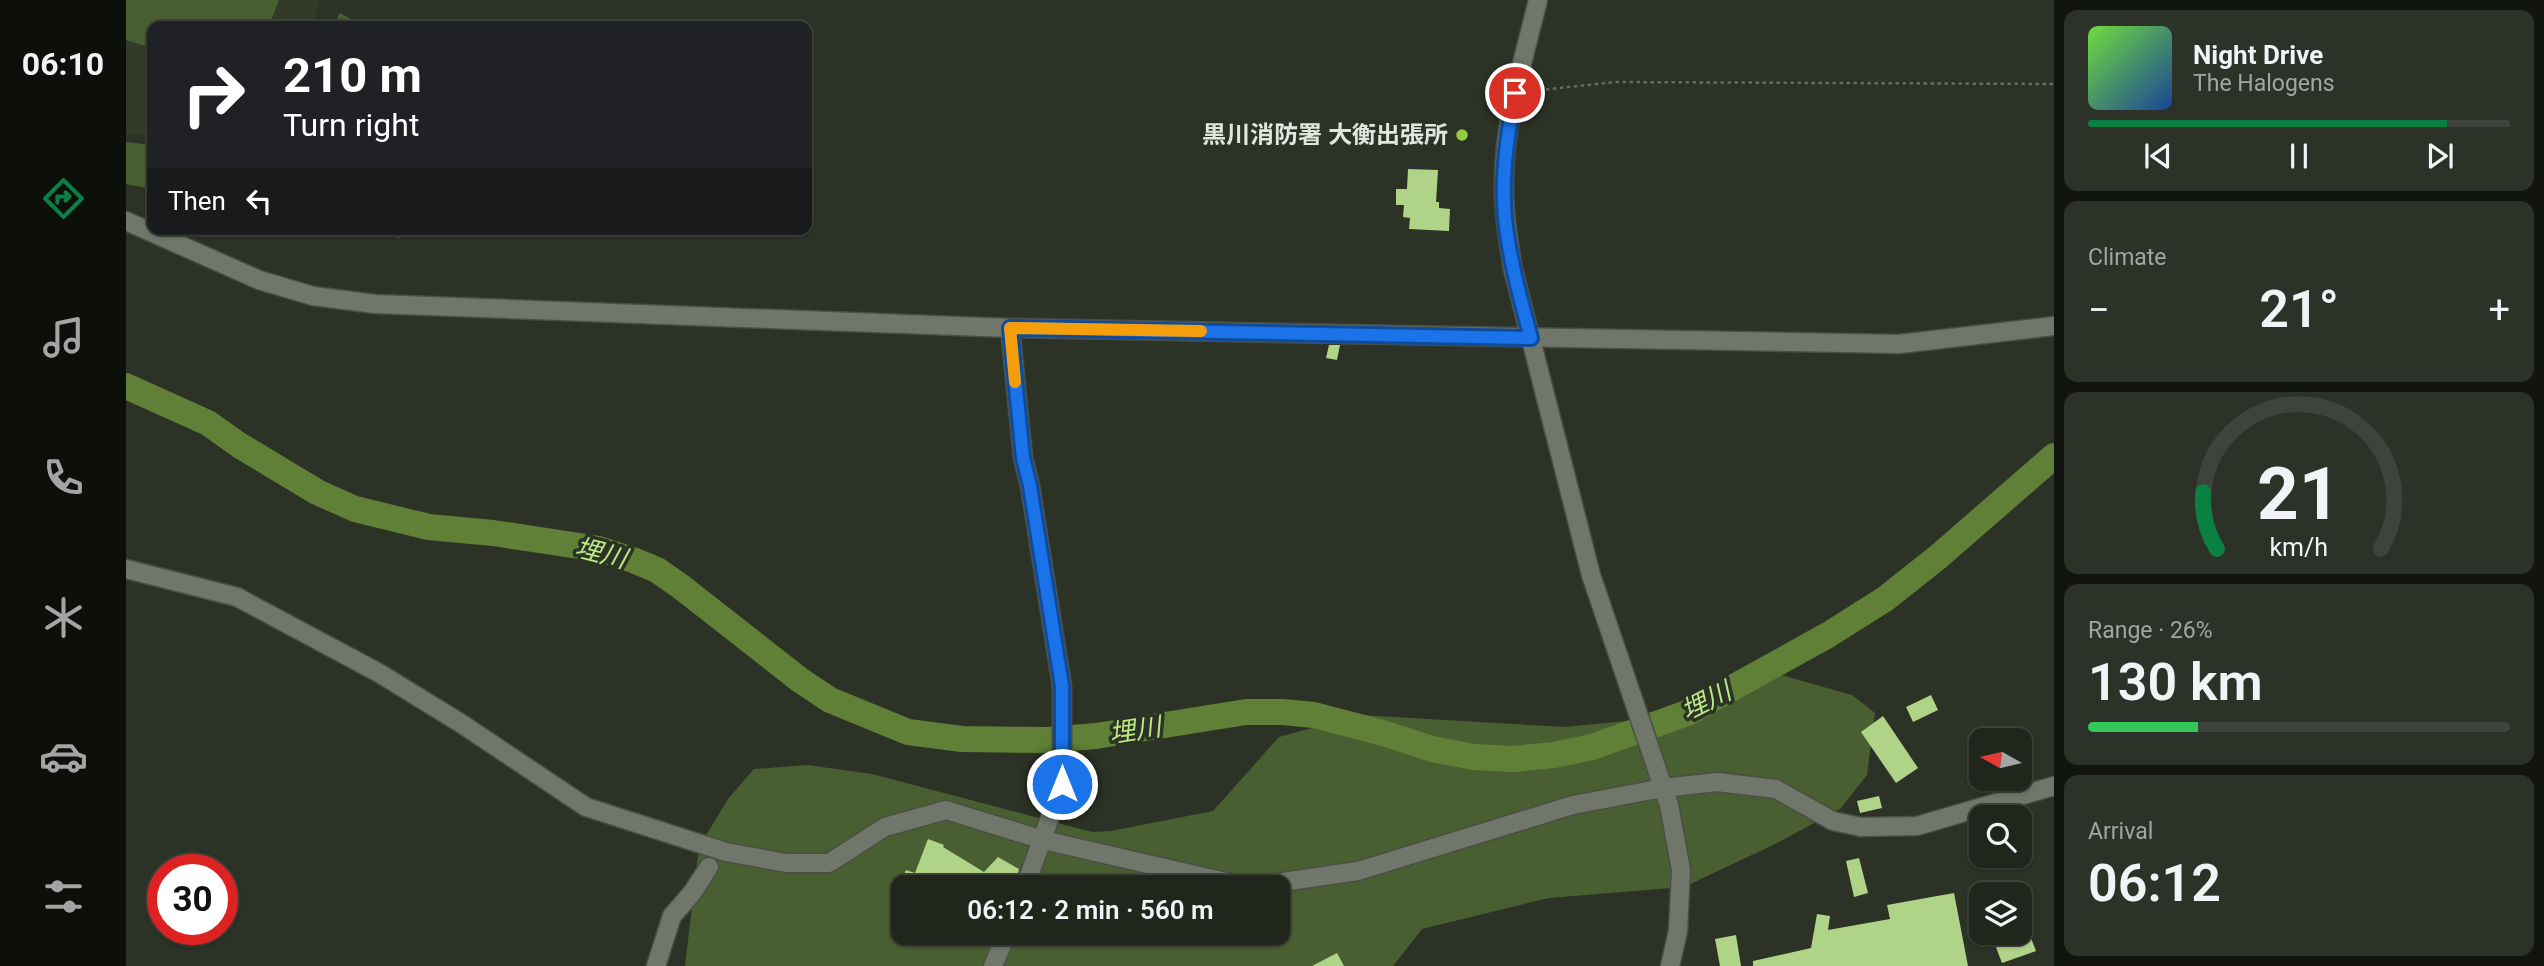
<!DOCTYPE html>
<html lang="en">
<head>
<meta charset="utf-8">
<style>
  body { margin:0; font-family:Roboto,"Noto Sans JP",sans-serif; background:#2d3229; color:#f1f3f6; height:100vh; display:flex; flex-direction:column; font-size:26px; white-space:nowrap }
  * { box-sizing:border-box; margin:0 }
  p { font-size:23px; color:#a2a5a3 }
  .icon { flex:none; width:38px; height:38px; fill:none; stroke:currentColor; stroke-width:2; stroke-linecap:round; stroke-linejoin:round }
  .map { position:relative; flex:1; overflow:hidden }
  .sheet { display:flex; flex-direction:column; gap:10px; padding:10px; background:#12150f; width:490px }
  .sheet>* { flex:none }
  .top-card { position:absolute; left:21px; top:21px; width:665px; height:214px; border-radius:14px; box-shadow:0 2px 5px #0004,0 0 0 2px #3e433b; background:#202124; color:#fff; overflow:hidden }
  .needle { width:46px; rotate:278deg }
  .fabs { position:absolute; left:1843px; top:728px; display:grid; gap:14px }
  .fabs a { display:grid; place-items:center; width:63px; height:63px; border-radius:14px; background:#21261c; box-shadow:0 2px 5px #0004,0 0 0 2px #3e433b; font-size:35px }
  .speed { position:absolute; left:21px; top:854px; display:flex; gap:14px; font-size:35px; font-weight:700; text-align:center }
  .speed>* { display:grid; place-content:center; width:91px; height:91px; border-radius:50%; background:#21261c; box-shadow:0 2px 5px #0004,0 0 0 2px #3e433b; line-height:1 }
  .speed .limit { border:10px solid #d22; background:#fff; color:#111 }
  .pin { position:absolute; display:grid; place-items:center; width:60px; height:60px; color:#fff; margin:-30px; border:4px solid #fff; border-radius:50%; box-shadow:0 2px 7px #0007 }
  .me { position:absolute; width:77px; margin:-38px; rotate:0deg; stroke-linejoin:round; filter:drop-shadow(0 0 5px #0008) }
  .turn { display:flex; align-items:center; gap:24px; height:147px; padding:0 21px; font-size:32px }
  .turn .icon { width:91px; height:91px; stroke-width:2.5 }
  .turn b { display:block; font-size:49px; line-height:60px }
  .then { display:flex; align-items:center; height:66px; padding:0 21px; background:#0003; gap:14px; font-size:26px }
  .big { font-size:52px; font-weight:600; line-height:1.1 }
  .sheet .card { flex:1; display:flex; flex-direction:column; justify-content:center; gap:10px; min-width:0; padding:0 24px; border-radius:14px; background:#2d3229 }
  .sheet .dial { align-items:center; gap:0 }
  .dial svg { height:182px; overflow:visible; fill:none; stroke:#3e433b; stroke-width:7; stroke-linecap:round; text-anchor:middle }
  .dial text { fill:#f1f3f6; stroke:none }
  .song { display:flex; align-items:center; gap:21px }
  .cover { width:84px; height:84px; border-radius:10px; background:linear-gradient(135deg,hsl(100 70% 55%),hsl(220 70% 35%)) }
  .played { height:7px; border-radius:4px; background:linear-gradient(90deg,#0b8043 85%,#3e433b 85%) }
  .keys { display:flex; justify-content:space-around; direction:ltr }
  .heat { display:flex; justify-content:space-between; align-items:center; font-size:38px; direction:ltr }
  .charge { height:10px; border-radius:5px; background:linear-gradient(90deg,#34c759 26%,#3e433b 0) }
  .trip { position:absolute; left:765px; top:875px; width:399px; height:70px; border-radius:14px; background:#21261c; box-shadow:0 2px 5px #0004,0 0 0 2px #3e433b; font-weight:600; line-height:70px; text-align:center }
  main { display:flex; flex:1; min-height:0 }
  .tab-bar { display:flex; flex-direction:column; width:126px; justify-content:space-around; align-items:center; background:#0d0f0b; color:#a2a5a3 }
  .tab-bar .icon { width:49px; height:49px }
  .tab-bar .on { color:#0b8043 }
  .tab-bar b { font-size:32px; color:#f1f3f6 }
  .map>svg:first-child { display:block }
  .built { fill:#323b29 }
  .green { fill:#4a5f31; fill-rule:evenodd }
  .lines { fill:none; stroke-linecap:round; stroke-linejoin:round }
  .river { stroke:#5f8036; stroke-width:26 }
  .building { fill:#b0d487 }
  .minor-casing { stroke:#494f45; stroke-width:21 }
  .path { stroke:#656b60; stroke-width:2.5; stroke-dasharray:3.5 3.5; stroke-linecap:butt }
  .minor { stroke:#70776a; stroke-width:18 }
  .route-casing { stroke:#114b97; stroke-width:18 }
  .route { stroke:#1a73e8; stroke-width:12 }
  .slow { stroke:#f59e0b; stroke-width:12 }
  .poi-dot { fill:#92cd3e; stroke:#2c3226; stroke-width:2.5 }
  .labels { text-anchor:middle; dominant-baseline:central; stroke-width:7; stroke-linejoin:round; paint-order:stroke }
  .poi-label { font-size:24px; font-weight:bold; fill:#e1e5dd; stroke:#2c3226; text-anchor:end }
  .water-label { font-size:26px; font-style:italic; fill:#bae984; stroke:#2c3226 }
</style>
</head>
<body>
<main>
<nav class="tab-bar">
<b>06:10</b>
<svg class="icon on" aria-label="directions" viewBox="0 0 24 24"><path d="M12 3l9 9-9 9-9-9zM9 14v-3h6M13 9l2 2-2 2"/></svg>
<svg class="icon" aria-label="music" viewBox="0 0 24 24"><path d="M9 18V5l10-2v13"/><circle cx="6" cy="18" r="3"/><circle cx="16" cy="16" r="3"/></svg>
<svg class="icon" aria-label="phone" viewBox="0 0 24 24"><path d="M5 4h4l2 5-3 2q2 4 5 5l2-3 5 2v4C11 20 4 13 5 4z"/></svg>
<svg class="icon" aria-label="climate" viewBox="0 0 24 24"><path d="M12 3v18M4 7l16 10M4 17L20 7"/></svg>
<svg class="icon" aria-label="car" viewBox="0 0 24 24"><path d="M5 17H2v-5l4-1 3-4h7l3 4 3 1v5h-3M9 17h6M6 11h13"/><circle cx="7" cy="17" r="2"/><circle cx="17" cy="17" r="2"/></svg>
<svg class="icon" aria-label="filters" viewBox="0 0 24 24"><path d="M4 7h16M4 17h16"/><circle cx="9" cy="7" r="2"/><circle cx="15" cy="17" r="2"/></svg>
</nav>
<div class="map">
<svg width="1928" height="966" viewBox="0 0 1928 966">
  <rect width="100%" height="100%" fill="#2c3226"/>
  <polygon class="built" points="0,0 193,0 187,26 26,26 26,136 0,134"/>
  <g class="green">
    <polygon points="0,0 153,0 143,26 26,26 26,48 0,40"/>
    <polygon points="214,13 237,26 207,26"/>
    <polygon points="0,142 26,145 26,189 0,184"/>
    <polygon points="228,229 277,229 274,238"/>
    <path d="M1655 675 1726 695 1749 713 1741 775 1714 809 1649 844 1558 887 1423 898 1296 929 1267 966H559L573 847 602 799 628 769 681 765 746 774 966 832 985 831 1087 811 1153 737 1234 715 1438 727 1582 713ZM777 887H1152V933H777Z"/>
  </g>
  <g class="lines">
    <polyline class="river" points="0,386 82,423 113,445 191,492 229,509 303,527 367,533 473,549 507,560 531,570 554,586 674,680 704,700 782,732 836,739 921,740 970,736 1120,712 1157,712 1188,715 1257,733 1306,749 1348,757 1387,759 1428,755 1466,747 1561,713 1702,635 1759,599 1812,557 1928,456"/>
  </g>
  <g class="building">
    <polygon points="1282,169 1312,170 1310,202 1313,202 1313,208 1324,209 1323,231 1283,229 1284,218 1277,217 1278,205 1270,205 1270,189 1281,189"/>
    <polygon points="1203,345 1214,345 1211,360 1200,358"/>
    <polygon points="1805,695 1812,710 1787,722 1780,707"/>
    <polygon points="1757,716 1792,768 1770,783 1735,732"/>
    <polygon points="1753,796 1756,808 1734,813 1731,801"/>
    <polygon points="802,839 818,845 817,847 858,872 872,857 893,869 888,887 881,887 864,877 858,887 826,887 804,874 799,887 773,887 780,870 789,873"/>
    <polygon points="1733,858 1742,893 1728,897 1720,861"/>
    <polygon points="1828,893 1842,966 1627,966 1627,961 1685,948 1691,914 1704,916 1702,930 1764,919 1761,905"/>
    <polygon points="1902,930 1910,951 1876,963 1868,942"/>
    <polygon points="1610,935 1615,966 1594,966 1589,939"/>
    <polygon points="1211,953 1218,966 1186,966"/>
  </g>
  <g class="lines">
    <g class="minor-casing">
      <g id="minor">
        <path d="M1412 0C1398 58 1379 118 1378 178 1377 209 1382 239 1387 269L1465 575 1543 805 1555 870 1552 931 1544 966"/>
        <polyline points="0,221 133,280 187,296 249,304 884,328 1773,344 1928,326"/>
        <polyline points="884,328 897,458 904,486 936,686 936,784 899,887"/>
        <polyline points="0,569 111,597 253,673 336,724 460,807 600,852 660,863 703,863 759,827 820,810 917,840 1122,887"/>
        <polyline points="1123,887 1232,871 1447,805 1537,788 1591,782 1650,789 1707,821 1735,827 1791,826 1928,786"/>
        <polyline points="530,966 546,916 566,893 583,867"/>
        <polyline points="867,966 881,933"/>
      </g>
    </g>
    <polyline class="path" points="1406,91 1489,82 1928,84"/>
    <use href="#minor" class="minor"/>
  </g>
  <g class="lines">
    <g class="route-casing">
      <path id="route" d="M936 784V686L904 486 897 458 884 328 1405 338C1395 301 1385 265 1380 227 1374 182 1381 138 1389 93"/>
    </g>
    <use href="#route" class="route"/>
    <polyline class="slow" points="889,382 884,328 1075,331"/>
  </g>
  <circle class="poi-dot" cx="1336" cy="135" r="7"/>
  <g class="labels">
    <g class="poi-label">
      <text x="1322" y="135">黒川消防署 大衡出張所</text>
    </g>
    <g class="water-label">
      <text transform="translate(475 553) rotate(14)">埋川</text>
      <text transform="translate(1580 701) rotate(-27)">埋川</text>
      <text transform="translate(1009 730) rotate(-9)">埋川</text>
    </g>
  </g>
</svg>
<div class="fabs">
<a><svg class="needle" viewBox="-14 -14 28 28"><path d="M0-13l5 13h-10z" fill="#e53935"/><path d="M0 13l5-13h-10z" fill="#a2a5a3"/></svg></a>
<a><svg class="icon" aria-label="search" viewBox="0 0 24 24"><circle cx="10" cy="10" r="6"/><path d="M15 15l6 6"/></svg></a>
<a><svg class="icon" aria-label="layers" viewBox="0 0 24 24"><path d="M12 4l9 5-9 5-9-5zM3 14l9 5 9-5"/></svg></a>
</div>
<div class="speed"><div class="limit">30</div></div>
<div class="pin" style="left:1389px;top:93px;background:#d93025"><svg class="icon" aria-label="arrive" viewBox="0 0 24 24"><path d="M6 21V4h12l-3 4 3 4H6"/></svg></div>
<svg class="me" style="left:936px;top:784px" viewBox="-20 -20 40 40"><circle r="17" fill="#1a73e8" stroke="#fff" stroke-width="3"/><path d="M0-11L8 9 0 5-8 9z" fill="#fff"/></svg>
<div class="trip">06:12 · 2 min · 560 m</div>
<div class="top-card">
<div class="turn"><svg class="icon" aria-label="right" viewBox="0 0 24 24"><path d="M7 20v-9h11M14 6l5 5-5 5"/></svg><div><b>210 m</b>Turn right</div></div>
<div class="then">Then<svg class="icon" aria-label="left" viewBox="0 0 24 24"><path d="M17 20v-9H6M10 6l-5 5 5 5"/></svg></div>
</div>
</div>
<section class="sheet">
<div class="card">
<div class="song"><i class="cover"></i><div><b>Night Drive</b><p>The Halogens</p></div></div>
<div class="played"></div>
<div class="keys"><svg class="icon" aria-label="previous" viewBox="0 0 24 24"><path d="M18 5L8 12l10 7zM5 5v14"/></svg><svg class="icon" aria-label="pause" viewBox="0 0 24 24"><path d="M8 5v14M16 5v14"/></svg><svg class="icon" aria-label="next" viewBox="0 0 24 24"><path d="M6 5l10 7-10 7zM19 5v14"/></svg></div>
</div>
<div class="card"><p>Climate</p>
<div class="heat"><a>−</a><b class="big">21°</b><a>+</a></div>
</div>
<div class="card dial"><svg viewBox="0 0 100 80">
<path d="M14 69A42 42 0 1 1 86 69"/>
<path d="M14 69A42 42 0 0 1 8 44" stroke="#0b8043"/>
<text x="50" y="56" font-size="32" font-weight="700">21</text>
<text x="50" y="72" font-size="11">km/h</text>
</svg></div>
<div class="card"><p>Range · 26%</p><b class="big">130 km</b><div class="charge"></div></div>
<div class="card"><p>Arrival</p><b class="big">06:12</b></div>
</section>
</main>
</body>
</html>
